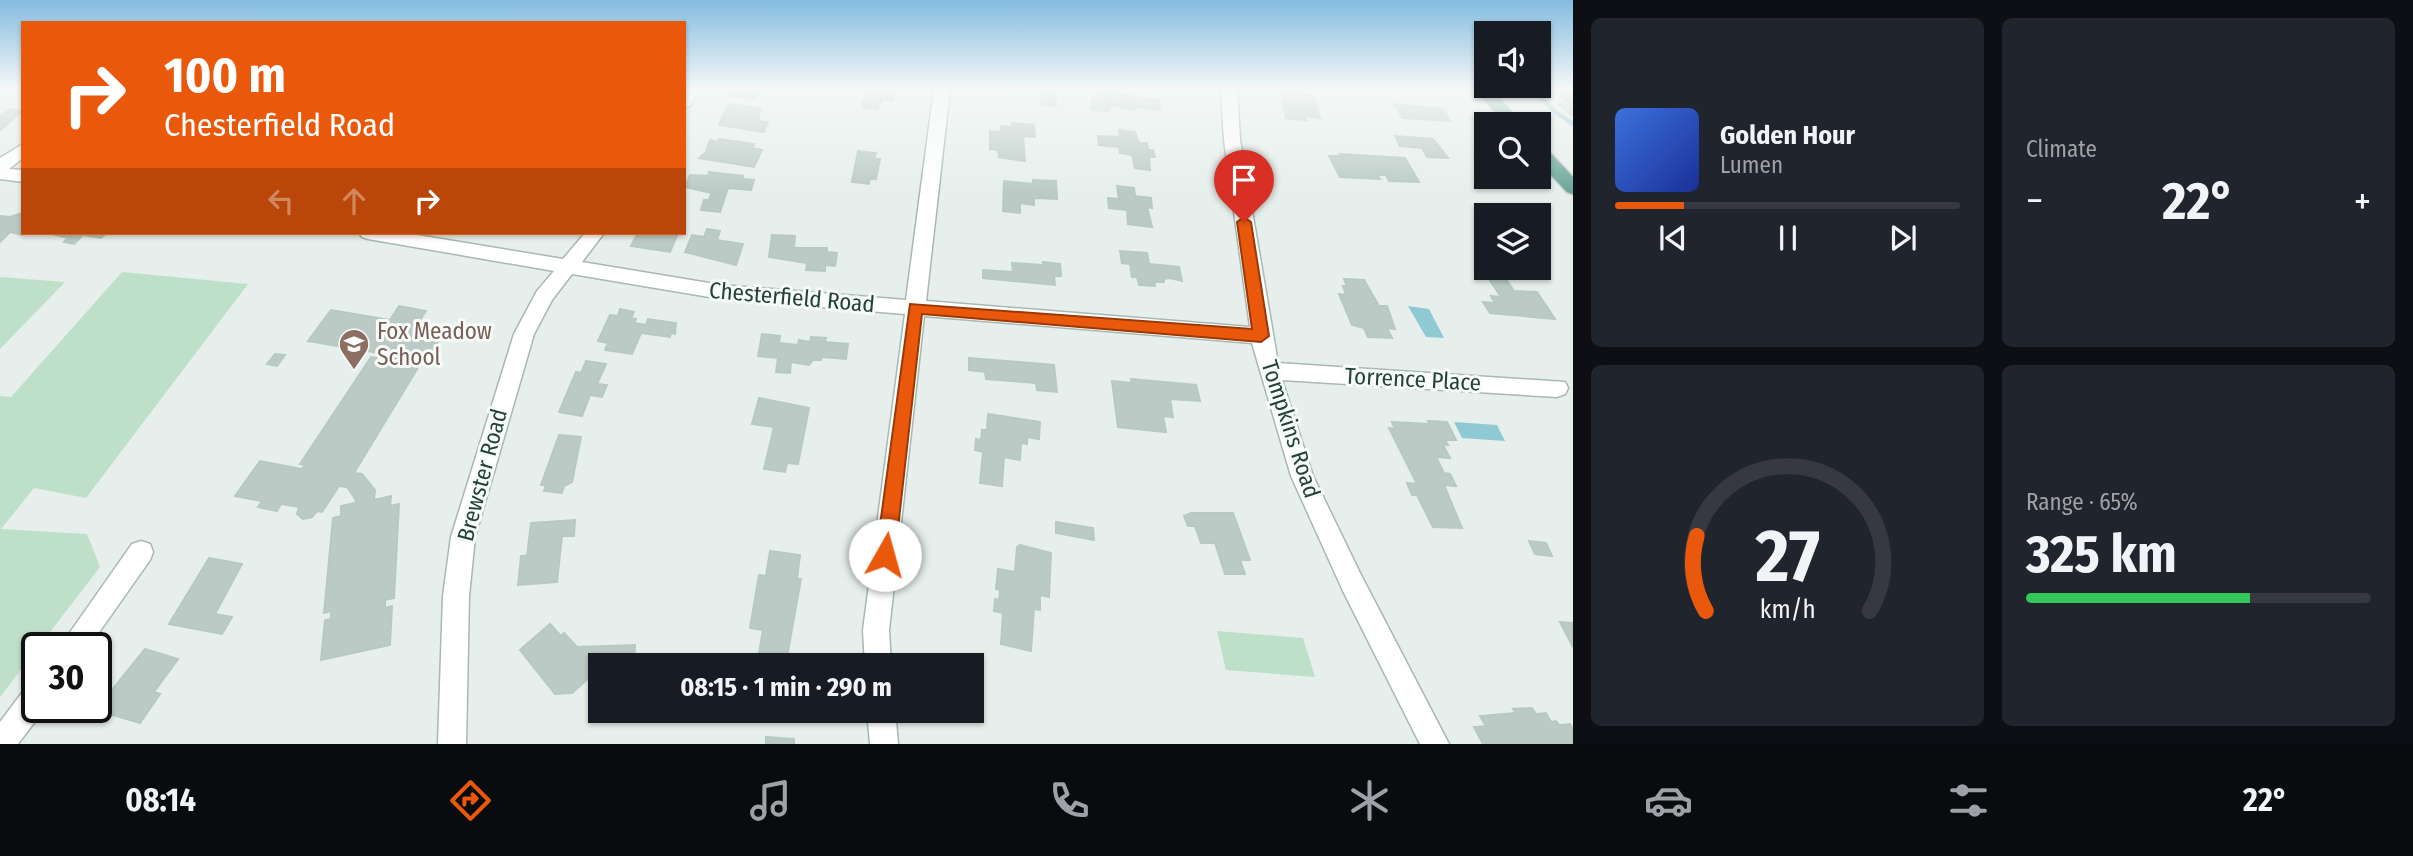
<!DOCTYPE html>
<html lang="en">
<head>
<meta charset="utf-8">
<style>
  body { margin:0; font-family:"Fira Sans Condensed",sans-serif; background:#20242c; color:#f1f3f6; height:100vh; display:flex; flex-direction:column; font-size:26px; white-space:nowrap }
  * { box-sizing:border-box; margin:0 }
  p { font-size:23px; color:#9ea1a6 }
  .icon { flex:none; width:38px; height:38px; fill:none; stroke:currentColor; stroke-width:2; stroke-linecap:round; stroke-linejoin:round }
  .map { position:relative; flex:1; overflow:hidden }
  .drawer { display:flex; flex-direction:column; gap:18px; padding:18px; background:#0d0f14; width:840px }
  .drawer>* { flex:none }
  .top-card { position:absolute; left:21px; top:21px; width:665px; height:214px; border-radius:0px; box-shadow:0 2px 5px #0004; background:#ea580c; color:#fff; overflow:hidden }
  .buttons { position:absolute; left:1474px; top:21px; display:grid; gap:14px }
  .buttons a { display:grid; place-items:center; width:77px; height:77px; border-radius:0px; background:#171b24; box-shadow:0 2px 5px #0004; font-size:35px }
  .speed { position:absolute; left:21px; top:632px; display:flex; gap:14px; font-size:35px; font-weight:700; text-align:center }
  .speed>* { display:grid; place-content:center; width:91px; height:91px; border-radius:50%; background:#171b24; box-shadow:0 2px 5px #0004; line-height:1 }
  .speed .limit { border:4px solid #111; border-radius:10px; background:#fff; color:#111 }
  .pin { position:absolute; display:grid; place-items:center; width:60px; height:60px; color:#fff; margin:-72px -30px; border-radius:50% 50% 50% 0; rotate:-45deg; box-shadow:0 0 7px #0007 }
  .pin .icon { rotate:45deg }
  .me { position:absolute; width:77px; margin:-38px; rotate:7deg; stroke-linejoin:round; filter:drop-shadow(0 0 5px #0008) }
  .turn { display:flex; align-items:center; gap:24px; height:147px; padding:0 28px; font-size:32px }
  .turn .icon { width:91px; height:91px; stroke-width:2.5 }
  .turn b { display:block; font-size:49px; line-height:60px }
  .lanes { display:flex; align-items:center; height:66px; padding:0 28px; background:#0003; justify-content:center; gap:35px; direction:ltr }
  .lanes .off { opacity:.35 }
  .big { font-size:52px; font-weight:700; line-height:1.1 }
  .drawer .tile { flex:1; display:flex; flex-direction:column; justify-content:center; gap:10px; min-width:0; padding:0 24px; border-radius:10px; background:#20242c }
  .drawer .dial { align-items:center; gap:0 }
  .dial svg { height:182px; overflow:visible; fill:none; stroke:#363941; stroke-width:7; stroke-linecap:round; text-anchor:middle }
  .dial text { fill:#f1f3f6; stroke:none }
  .song { display:flex; align-items:center; gap:21px }
  .cover { width:84px; height:84px; border-radius:10px; background:linear-gradient(135deg,hsl(220 70% 55%),hsl(230 70% 35%)) }
  .played { height:7px; border-radius:4px; background:linear-gradient(90deg,#ea580c 20%,#363941 20%) }
  .keys { display:flex; justify-content:space-around; direction:ltr }
  .heat { display:flex; justify-content:space-between; align-items:center; font-size:38px; direction:ltr }
  .charge { height:10px; border-radius:5px; background:linear-gradient(90deg,#34c759 65%,#363941 0) }
  .drawer .tiles { flex:1; display:grid; gap:18px; grid-template-columns:repeat(2,1fr) }
  .trip { position:absolute; left:588px; top:653px; width:396px; height:70px; border-radius:0px; background:#171b24; box-shadow:0 2px 5px #0004; font-weight:700; line-height:70px; text-align:center }
  .tab-bar { display:flex; height:112px; justify-content:space-around; align-items:center; background:#090b0e; color:#9ea1a6 }
  .tab-bar .icon { width:49px; height:49px }
  .tab-bar .on { color:#ea580c }
  .tab-bar b { font-size:32px; color:#f1f3f6 }
  main { display:flex; flex:1; min-height:0 }
  .map>svg:first-child { display:block }
  .green { fill:#bfe0c8 }
  .water { fill:#8ec9d4 }
  .lines { fill:none; stroke-linecap:round; stroke-linejoin:round }
  .stream { stroke:#8ec9d4; stroke-width:4.5 }
  .building { fill:#bbcac4; stroke:#b8c9c2; stroke-width:2 }
  .minor-casing { stroke:#a8b8b2; stroke-width:3 }
  .major-casing { stroke:#c2cac8; stroke-width:3 }
  .minor { fill:#fff; fill-rule:evenodd }
  .major { fill:#6aa596; fill-rule:evenodd }
  .route { fill:#ea580c; stroke:#983908; stroke-width:2 }
  .labels { text-anchor:middle; dominant-baseline:central; stroke-width:6; stroke-linejoin:round; paint-order:stroke }
  .street-label { font-size:23px; fill:#24423a; stroke:#f7fbf9 }
  .education-label { font-size:23px; fill:#785e54; stroke:#f7fbf9; text-anchor:start }
</style>
</head>
<body>
<main>
<div class="map">
<svg width="1573" height="744" viewBox="0 0 1573 744">
  <rect width="100%" height="100%" fill="#e6efeb"/>
  <g class="green">
    <polygon points="122,272 248,284 86,498 34,488 1,529 87,534 100,567 0,697 0,396 11,397"/>
    <polygon points="0,277 65,282 0,349"/>
    <polygon points="1217,631 1303,638 1315,677 1226,670"/>
  </g>
  <g class="water">
    <polygon points="1408,306 1429,309 1444,338 1426,337"/>
    <polygon points="1454,422 1497,425 1505,441 1462,438"/>
  </g>
  <g class="lines">
    <polyline class="stream" points="1532,89 1554,111 1573,124"/>
  </g>
  <g class="building">
    <polygon points="732,89 759,89 755,99 729,96"/>
    <polygon points="854,89 893,89 894,94 892,101 883,99 877,110 862,107 867,93"/>
    <polygon points="1021,89 1055,89 1056,106 1043,104 1039,93"/>
    <polygon points="1102,89 1118,89 1119,94 1159,100 1160,110 1138,107 1133,110 1109,104 1109,111 1092,110 1092,97 1103,94"/>
    <polygon points="1286,90 1314,96 1320,118 1305,116 1306,120 1286,118 1282,98 1283,93 1287,94"/>
    <polygon points="1573,93 1573,115 1571,115 1559,104 1568,103 1558,94"/>
    <polygon points="728,104 761,108 758,117 760,121 768,122 764,132 719,125"/>
    <polygon points="1394,104 1443,109 1450,121 1403,118"/>
    <polygon points="10,109 22,111 0,131 0,116"/>
    <polygon points="1012,123 1034,125 1035,137 1023,136 1025,161 999,157 998,150 990,149 990,131 1001,132 1001,126 1013,127"/>
    <polygon points="1119,130 1135,132 1139,143 1147,143 1148,150 1153,150 1155,157 1149,157 1150,170 1135,168 1132,155 1120,153 1119,147 1099,145 1098,136 1120,137"/>
    <polygon points="1395,136 1433,139 1448,158 1427,157 1422,148 1400,146"/>
    <polygon points="719,139 754,144 752,148 762,150 754,167 699,158 706,152 710,140 717,142"/>
    <polygon points="858,151 876,153 874,159 880,159 876,179 870,179 869,184 852,182"/>
    <polygon points="1340,154 1405,158 1419,182 1389,181 1386,175 1377,175 1380,179 1340,177 1329,156 1342,156"/>
    <polygon points="709,172 743,176 743,179 754,180 751,190 728,188 720,212 701,210 704,200 709,200 712,193 685,187 690,175 708,176"/>
    <polygon points="1033,180 1056,181 1057,199 1034,198 1034,205 1020,203 1020,213 1003,211 1004,181 1033,184"/>
    <polygon points="1117,186 1134,188 1135,196 1151,198 1152,208 1147,207 1152,227 1128,224 1127,210 1109,208 1108,198 1119,199"/>
    <polygon points="22,213 25,233 22,235 10,232 0,242 0,216 10,217"/>
    <polygon points="707,229 720,231 717,240 743,244 736,265 685,252 692,235 704,237"/>
    <polygon points="48,233 107,233 101,238 83,235 74,244 64,242 68,238"/>
    <polygon points="638,233 678,233 670,252 631,246"/>
    <polygon points="772,235 795,236 794,248 827,248 827,252 837,253 835,266 825,265 825,271 806,270 807,263 769,257"/>
    <polygon points="1120,251 1147,253 1149,264 1179,267 1182,281 1170,278 1164,279 1164,282 1154,282 1155,286 1139,285 1137,277 1132,277 1130,264 1122,263"/>
    <polygon points="1043,262 1060,264 1061,276 1054,276 1055,285 983,278 983,270 1013,272 1012,263 1044,265"/>
    <polygon points="1487,276 1504,276 1514,291 1537,292 1555,319 1490,313 1483,302 1495,303 1491,296 1501,297"/>
    <polygon points="1344,279 1364,280 1379,306 1387,306 1395,329 1387,328 1392,338 1368,337 1364,328 1352,325 1339,294 1346,295 1343,286 1347,286"/>
    <polygon points="399,306 426,311 417,325 445,330 426,361 417,360 414,366 419,366 354,473 362,474 375,490 374,500 391,496 390,506 399,504 394,598 385,600 385,608 392,606 390,645 321,660 325,620 331,619 331,611 324,613 333,518 341,516 341,506 355,503 356,500 347,487 339,486 322,512 317,511 312,517 303,519 297,514 299,507 281,504 277,511 258,507 262,501 235,496 260,461 302,469 305,465 300,464 371,357 376,358 379,353 308,341 331,310 390,320"/>
    <polygon points="620,309 634,312 631,318 636,319 634,323 646,325 648,319 676,323 675,334 671,333 670,337 641,333 632,354 605,350 608,343 598,341 610,315 618,316"/>
    <polygon points="762,334 780,336 779,343 798,345 799,340 810,342 811,337 826,338 825,342 848,344 846,359 821,357 821,360 813,360 809,365 791,362 790,373 776,372 778,358 758,356"/>
    <polygon points="275,354 285,355 277,366 267,364"/>
    <polygon points="969,358 1054,365 1057,392 1037,390 1036,383 986,379 985,372 969,370"/>
    <polygon points="586,361 606,364 597,384 607,385 602,397 590,395 582,416 559,412 576,372 581,373"/>
    <polygon points="1131,379 1196,385 1200,401 1170,399 1173,417 1163,416 1166,432 1118,427 1112,381 1132,383"/>
    <polygon points="759,398 809,408 798,464 787,463 785,472 764,469 774,427 752,424"/>
    <polygon points="988,414 1040,422 1039,439 1027,437 1027,444 1021,443 1020,460 1004,457 1002,486 980,483 983,452 975,450 976,439 981,440 982,430 987,430"/>
    <polygon points="1428,421 1447,422 1456,440 1445,440 1448,445 1443,445 1450,458 1436,457 1444,473 1450,474 1456,486 1444,485 1462,528 1433,527 1417,495 1412,495 1407,483 1417,484 1389,428 1395,429 1392,422 1430,424"/>
    <polygon points="559,435 581,437 572,482 564,486 562,493 544,491 546,485 541,485"/>
    <polygon points="1191,513 1233,513 1250,560 1240,560 1245,574 1225,574 1215,543 1201,543 1195,526 1188,526 1184,516"/>
    <polygon points="575,520 574,536 562,536 557,582 518,585 521,556 527,556 531,523"/>
    <polygon points="1056,522 1093,528 1094,540 1056,533"/>
    <polygon points="1529,541 1546,543 1552,556 1535,554"/>
    <polygon points="1020,545 1051,553 1049,597 1040,595 1040,610 1034,609 1031,651 1001,644 1003,613 994,611 995,599 999,600 1000,590 996,589 998,569 1015,572 1017,547"/>
    <polygon points="770,551 800,555 797,579 801,579 787,657 759,653 763,630 750,628 759,575 766,576"/>
    <polygon points="209,558 242,564 215,614 232,617 222,634 169,624"/>
    <polygon points="1560,622 1573,623 1573,647"/>
    <polygon points="550,624 561,636 564,633 577,647 635,645 634,665 600,665 600,676 591,676 572,693 555,694 520,650"/>
    <polygon points="145,649 178,659 154,692 160,694 140,723 96,710"/>
    <polygon points="1532,708 1536,714 1546,713 1551,722 1556,721 1559,725 1570,724 1573,729 1573,744 1483,744 1474,727 1486,726 1480,716 1516,713 1513,709"/>
    <polygon points="766,737 794,739 794,744 766,744"/>
  </g>
  <g class="lines">
    <g class="minor-casing">
      <g id="minor">
        <polygon points="684,89 699,89 690,106 684,108"/>
        <polygon points="934,89 950,89 926,301 1250,327 1224,140 1221,89 1237,89 1240,140 1278,363 1565,382 1568,388 1565,394 1557,397 1282,380 1313,476 1361,575 1449,744 1420,744 1343,591 1291,476 1252,343 924,316 889,630 891,665 865,665 863,630 905,314 721,299 572,274 552,300 534,334 475,537 469,596 466,744 438,744 443,596 451,537 514,334 537,291 554,271 368,239 362,237 359,233 405,233 563,259 585,233 604,233 582,262 721,285 906,300"/>
        <polygon points="23,144 23,158 9,169 23,170 23,182 0,179 0,158"/>
        <polygon points="141,541 150,544 153,552 150,560 88,648 59,648 132,544"/>
        <polygon points="37,682 37,707 46,707 18,744 0,744 0,722 27,686"/>
        <polygon points="867,710 895,710 898,744 870,744"/>
      </g>
    </g>
    <g class="major-casing">
      <g id="major">
        <polygon points="1475,89 1492,89 1522,124 1505,124"/>
        <polygon points="1538,145 1544,146 1573,177 1573,194 1567,192 1538,161"/>
      </g>
    </g>
    <use href="#minor" class="minor"/>
    <use href="#major" class="major"/>
  </g>
  <linearGradient id="sky" x2="0" y2="1"><stop stop-color="#84bce0"/><stop offset="0.46" stop-color="#f4f8f6"/><stop offset="1" stop-color="#f4f8f6" stop-opacity="0"/></linearGradient>
  <rect width="1573" height="193" fill="url(#sky)"/>
  <polygon class="route" points="1244,217 1251,222 1269,336 1261,342 922,314 895,555 892,561 885,563 879,561 876,555 910,304 1252,329 1237,222"/>
  <defs>
    <g id="school-pin" transform="scale(1.575)"><path d="M0 17L-7.5 6A9.5 9.5 0 1 1 7.5 6Z" fill="#8d6e63" stroke="#f7fbf9"/><path d="M0-5L7-2L0 1L-7-2ZM-4 1L0 2.5L4 1V4Q0 6-4 4Z" fill="#fff"/></g>
  </defs>
  <g fill-rule="evenodd">
    <use href="#school-pin" x="354" y="344"/>
  </g>
  <g class="labels">
    <g class="street-label">
      <text transform="translate(792 297) rotate(5)">Chesterfield Road</text>
      <text transform="translate(1413 379) rotate(3)">Torrence Place</text>
      <text transform="translate(1291 429) rotate(72)">Tompkins Road</text>
      <text transform="translate(482 475) rotate(-75)">Brewster Road</text>
    </g>
    <g class="education-label">
      <text x="377" y="331">Fox Meadow<tspan x="377" dy="26">School</tspan></text>
    </g>
  </g>
</svg>
<div class="buttons">
<a><svg class="icon" aria-label="sound" viewBox="0 0 24 24"><path d="M4 9h4l5-4v14l-5-4H4zM17 9q2 3 0 6"/></svg></a>
<a><svg class="icon" aria-label="search" viewBox="0 0 24 24"><circle cx="10" cy="10" r="6"/><path d="M15 15l6 6"/></svg></a>
<a><svg class="icon" aria-label="layers" viewBox="0 0 24 24"><path d="M12 4l9 5-9 5-9-5zM3 14l9 5 9-5"/></svg></a>
</div>
<div class="speed"><div class="limit">30</div></div>
<div class="pin" style="left:1244px;top:222px;background:#d93025"><svg class="icon" aria-label="arrive" viewBox="0 0 24 24"><path d="M6 21V4h12l-3 4 3 4H6"/></svg></div>
<svg class="me" style="left:885px;top:555px" viewBox="-20 -20 40 40"><circle r="19" fill="#fff"/><path d="M0-13L10 11 0 6-10 11z" fill="#ea580c"/></svg>
<div class="trip">08:15 · 1 min · 290 m</div>
<div class="top-card">
<div class="turn"><svg class="icon" aria-label="right" viewBox="0 0 24 24"><path d="M7 20v-9h11M14 6l5 5-5 5"/></svg><div><b>100 m</b>Chesterfield Road</div></div>
<div class="lanes"><svg class="icon off" aria-label="left" viewBox="0 0 24 24"><path d="M17 20v-9H6M10 6l-5 5 5 5"/></svg><svg class="icon off" aria-label="ahead" viewBox="0 0 24 24"><path d="M12 20V5M6 11l6-6 6 6"/></svg><svg class="icon" aria-label="right" viewBox="0 0 24 24"><path d="M7 20v-9h11M14 6l5 5-5 5"/></svg></div>
</div>
</div>
<section class="drawer">
<div class="tiles">
<div class="tile">
<div class="song"><i class="cover"></i><div><b>Golden Hour</b><p>Lumen</p></div></div>
<div class="played"></div>
<div class="keys"><svg class="icon" aria-label="previous" viewBox="0 0 24 24"><path d="M18 5L8 12l10 7zM5 5v14"/></svg><svg class="icon" aria-label="pause" viewBox="0 0 24 24"><path d="M8 5v14M16 5v14"/></svg><svg class="icon" aria-label="next" viewBox="0 0 24 24"><path d="M6 5l10 7-10 7zM19 5v14"/></svg></div>
</div>
<div class="tile"><p>Climate</p>
<div class="heat"><a>−</a><b class="big">22°</b><a>+</a></div>
</div>
<div class="tile dial"><svg viewBox="0 0 100 80">
<path d="M14 69A42 42 0 1 1 86 69"/>
<path d="M14 69A42 42 0 0 1 10 36" stroke="#ea580c"/>
<text x="50" y="56" font-size="32" font-weight="700">27</text>
<text x="50" y="72" font-size="11">km/h</text>
</svg></div>
<div class="tile"><p>Range · 65%</p><b class="big">325 km</b><div class="charge"></div></div>
</div>
</section>
</main>
<nav class="tab-bar">
<b>08:14</b>
<svg class="icon on" aria-label="directions" viewBox="0 0 24 24"><path d="M12 3l9 9-9 9-9-9zM9 14v-3h6M13 9l2 2-2 2"/></svg>
<svg class="icon" aria-label="music" viewBox="0 0 24 24"><path d="M9 18V5l10-2v13"/><circle cx="6" cy="18" r="3"/><circle cx="16" cy="16" r="3"/></svg>
<svg class="icon" aria-label="phone" viewBox="0 0 24 24"><path d="M5 4h4l2 5-3 2q2 4 5 5l2-3 5 2v4C11 20 4 13 5 4z"/></svg>
<svg class="icon" aria-label="climate" viewBox="0 0 24 24"><path d="M12 3v18M4 7l16 10M4 17L20 7"/></svg>
<svg class="icon" aria-label="car" viewBox="0 0 24 24"><path d="M5 17H2v-5l4-1 3-4h7l3 4 3 1v5h-3M9 17h6M6 11h13"/><circle cx="7" cy="17" r="2"/><circle cx="17" cy="17" r="2"/></svg>
<svg class="icon" aria-label="filters" viewBox="0 0 24 24"><path d="M4 7h16M4 17h16"/><circle cx="9" cy="7" r="2"/><circle cx="15" cy="17" r="2"/></svg>
<b>22°</b>
</nav>
</body>
</html>
